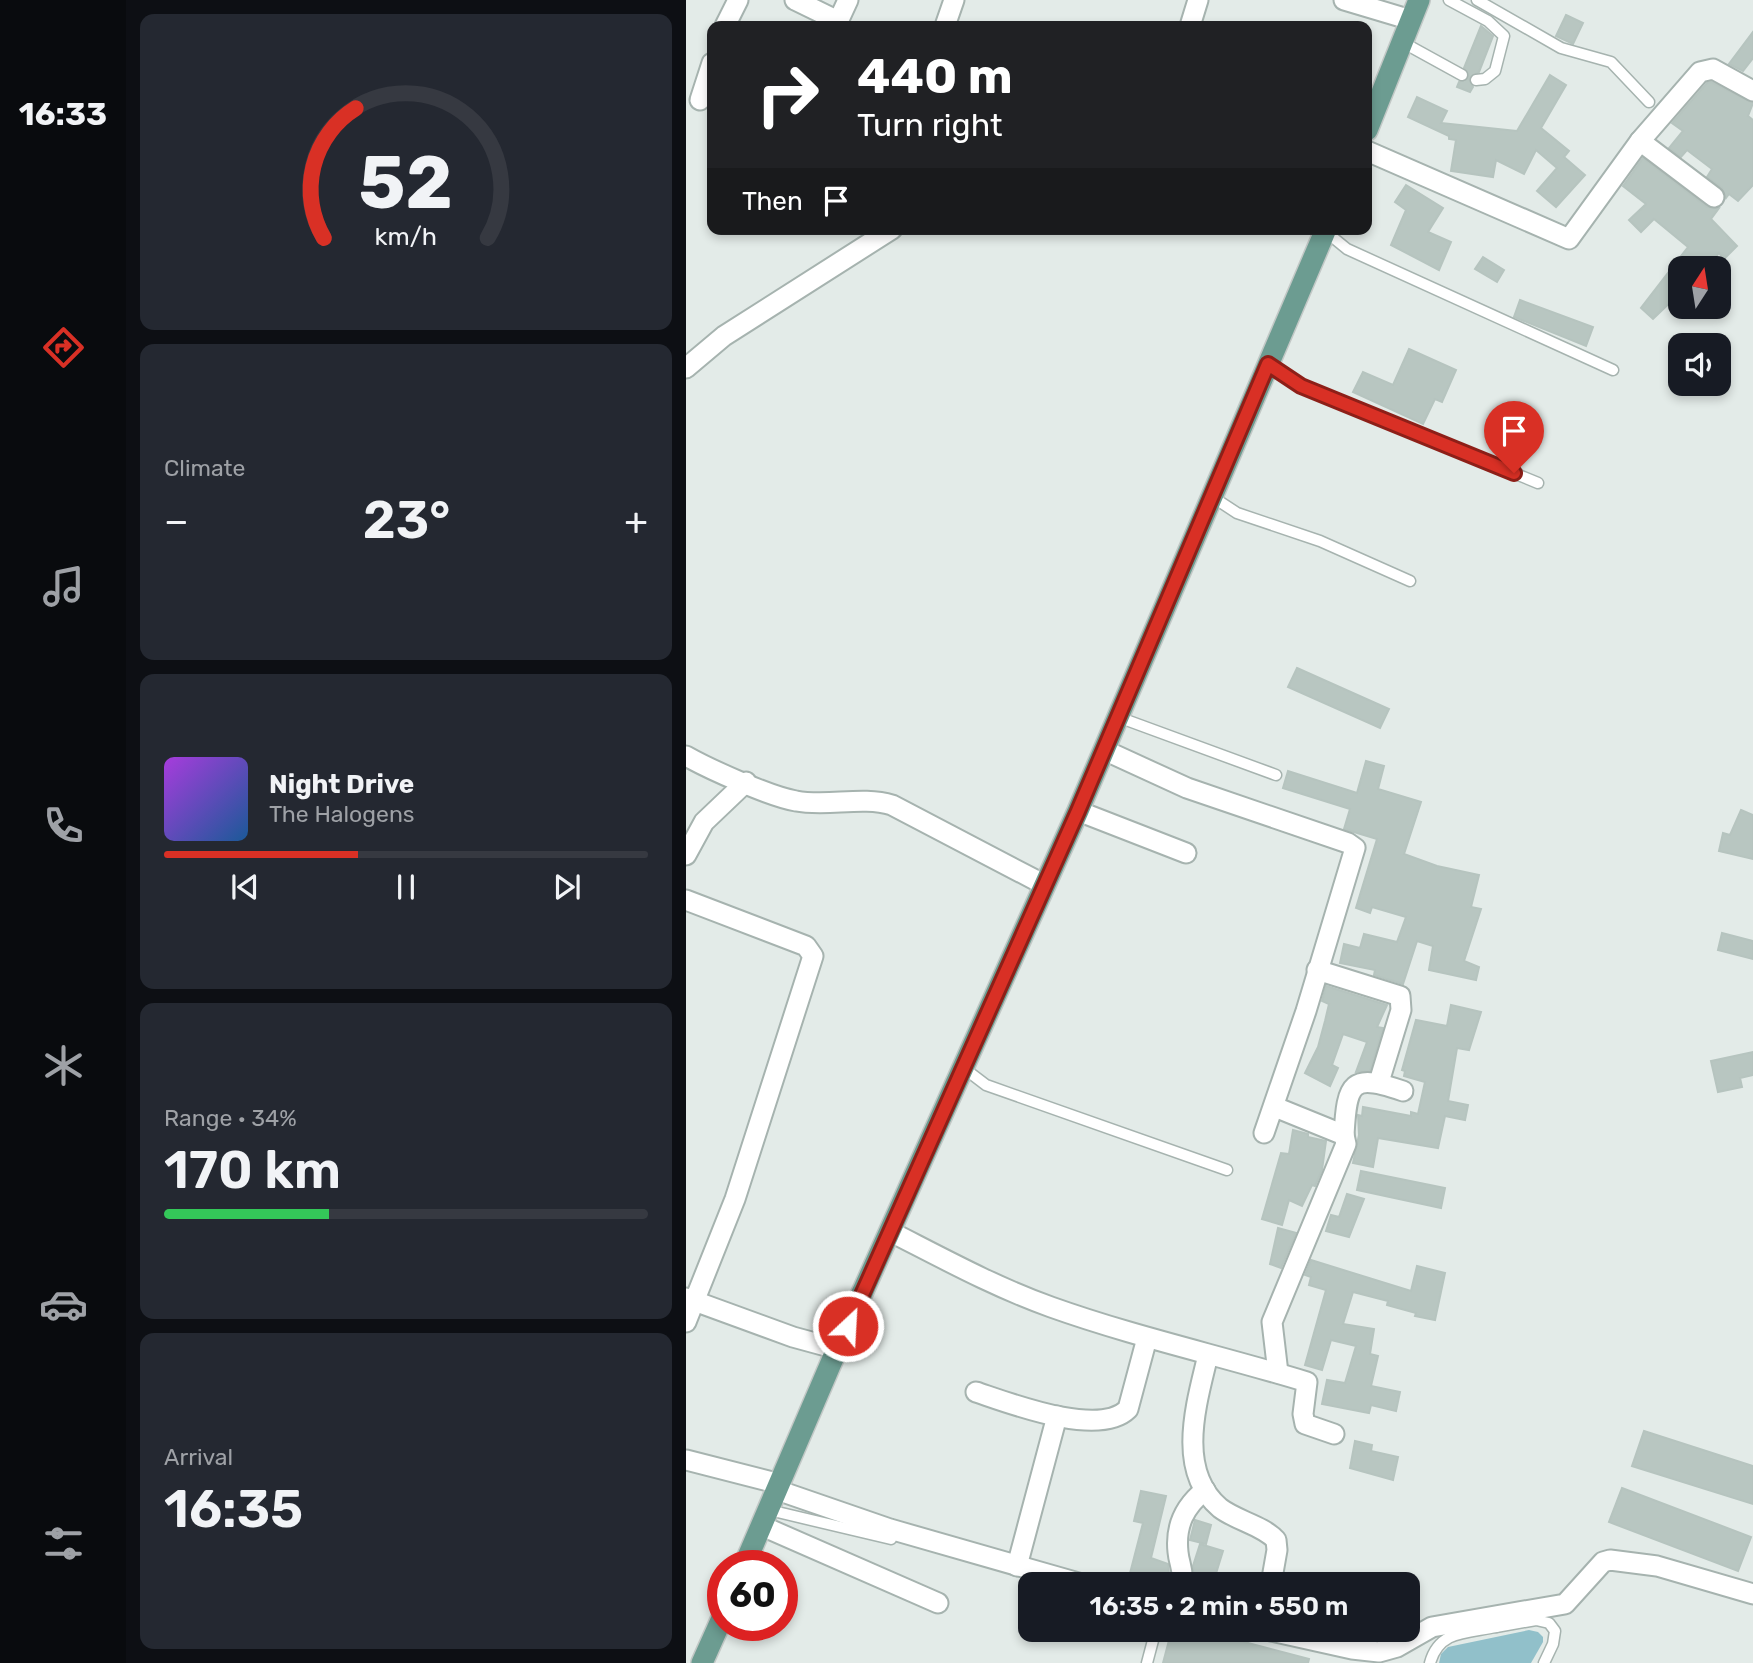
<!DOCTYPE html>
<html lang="en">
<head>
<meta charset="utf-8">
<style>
  body { margin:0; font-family:Rubik,sans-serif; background:#242831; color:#f1f3f6; height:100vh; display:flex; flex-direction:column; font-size:26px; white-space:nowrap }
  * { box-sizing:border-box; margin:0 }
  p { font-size:23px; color:#9ea1a6 }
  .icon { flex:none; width:38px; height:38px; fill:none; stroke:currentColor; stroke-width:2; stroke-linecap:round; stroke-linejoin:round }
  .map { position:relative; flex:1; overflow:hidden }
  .drawer { display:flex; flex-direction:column; gap:14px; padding:14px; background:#0d0f14; width:560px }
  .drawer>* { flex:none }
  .hud { position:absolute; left:21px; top:21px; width:665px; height:214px; border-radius:14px; box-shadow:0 4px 10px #0003; background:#202124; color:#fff; overflow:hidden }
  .needle { width:46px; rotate:12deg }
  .tools { position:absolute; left:982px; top:256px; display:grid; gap:14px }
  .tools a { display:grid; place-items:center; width:63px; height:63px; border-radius:14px; background:#171b24; box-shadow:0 4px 10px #0003; font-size:35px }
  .speed { position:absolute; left:21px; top:1550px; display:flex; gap:14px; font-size:35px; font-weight:700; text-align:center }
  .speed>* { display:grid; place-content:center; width:91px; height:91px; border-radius:50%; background:#171b24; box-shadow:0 4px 10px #0003; line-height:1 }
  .speed .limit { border:10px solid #d22; background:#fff; color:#111 }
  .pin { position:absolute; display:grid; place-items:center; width:60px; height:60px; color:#fff; margin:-72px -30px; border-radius:50% 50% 50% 0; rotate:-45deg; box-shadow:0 0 7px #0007 }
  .pin .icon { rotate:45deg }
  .me { position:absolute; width:77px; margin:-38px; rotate:25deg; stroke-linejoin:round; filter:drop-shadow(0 0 5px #0008) }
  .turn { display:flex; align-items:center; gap:24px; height:147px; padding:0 35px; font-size:32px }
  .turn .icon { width:91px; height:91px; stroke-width:2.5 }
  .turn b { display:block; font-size:49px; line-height:60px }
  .then { display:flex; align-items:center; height:66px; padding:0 35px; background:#0003; gap:14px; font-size:26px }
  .big { font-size:52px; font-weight:600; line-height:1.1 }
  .drawer .tile { flex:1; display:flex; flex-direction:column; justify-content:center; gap:10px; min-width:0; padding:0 24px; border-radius:14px; background:#242831 }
  .drawer .dial { align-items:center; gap:0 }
  .dial svg { height:182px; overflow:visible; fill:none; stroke:#363941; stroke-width:7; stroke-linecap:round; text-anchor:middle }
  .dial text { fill:#f1f3f6; stroke:none }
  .song { display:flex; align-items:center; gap:21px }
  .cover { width:84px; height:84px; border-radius:10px; background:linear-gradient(135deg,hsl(280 70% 55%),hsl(210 70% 35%)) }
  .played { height:7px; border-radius:4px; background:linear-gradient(90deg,#d93025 40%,#363941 40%) }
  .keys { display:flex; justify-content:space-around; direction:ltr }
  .heat { display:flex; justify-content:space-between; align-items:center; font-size:38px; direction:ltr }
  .charge { height:10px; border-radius:5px; background:linear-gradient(90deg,#34c759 34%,#363941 0) }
  .trip { position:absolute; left:332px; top:1572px; width:402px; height:70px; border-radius:14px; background:#171b24; box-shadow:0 4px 10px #0003; font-weight:600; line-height:70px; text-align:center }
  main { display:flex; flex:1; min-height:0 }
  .dock { display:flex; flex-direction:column; width:126px; justify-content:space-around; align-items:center; background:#090b0e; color:#9ea1a6 }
  .dock .icon { width:49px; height:49px }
  .dock .current { color:#d93025 }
  .dock b { font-size:32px; color:#f1f3f6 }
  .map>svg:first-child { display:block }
  .water { fill:#91c0ca }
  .building { fill:#b8c6c1; stroke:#b6c4bf; stroke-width:2 }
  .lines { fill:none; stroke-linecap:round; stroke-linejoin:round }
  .lane-casing { stroke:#a6b3af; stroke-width:13 }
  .street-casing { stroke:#a6b3af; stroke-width:23 }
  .primary-casing { stroke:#c2c8c6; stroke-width:24 }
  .lane { stroke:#fff; stroke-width:10 }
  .street { stroke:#fff; stroke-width:19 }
  .primary { stroke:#6c9c91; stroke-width:21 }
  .route-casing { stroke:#8d1f18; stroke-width:18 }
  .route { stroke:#d93025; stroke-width:12 }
</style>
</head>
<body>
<main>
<nav class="dock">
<b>16:33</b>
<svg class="icon current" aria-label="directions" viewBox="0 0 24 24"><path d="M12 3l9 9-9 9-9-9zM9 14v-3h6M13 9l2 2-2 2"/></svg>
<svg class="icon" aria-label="music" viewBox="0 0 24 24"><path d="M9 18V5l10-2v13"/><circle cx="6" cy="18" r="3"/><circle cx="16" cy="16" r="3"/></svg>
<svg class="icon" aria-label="phone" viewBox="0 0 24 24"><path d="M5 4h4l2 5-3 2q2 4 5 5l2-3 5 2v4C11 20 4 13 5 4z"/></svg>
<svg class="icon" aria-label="climate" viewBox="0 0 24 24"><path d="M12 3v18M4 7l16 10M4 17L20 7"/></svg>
<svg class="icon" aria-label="car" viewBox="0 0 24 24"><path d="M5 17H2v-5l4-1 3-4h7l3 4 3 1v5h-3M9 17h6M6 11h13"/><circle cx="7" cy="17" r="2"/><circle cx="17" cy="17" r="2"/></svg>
<svg class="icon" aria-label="filters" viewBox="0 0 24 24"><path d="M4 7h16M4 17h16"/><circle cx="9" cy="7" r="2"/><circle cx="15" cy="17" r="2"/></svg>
</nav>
<section class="drawer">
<div class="tile dial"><svg viewBox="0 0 100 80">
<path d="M14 69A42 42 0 1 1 86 69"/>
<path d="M14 69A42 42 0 0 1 28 12" stroke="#d93025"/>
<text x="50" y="56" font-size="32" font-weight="700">52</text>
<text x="50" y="72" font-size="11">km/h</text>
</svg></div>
<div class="tile"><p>Climate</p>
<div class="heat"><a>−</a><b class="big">23°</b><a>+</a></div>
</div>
<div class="tile">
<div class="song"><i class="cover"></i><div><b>Night Drive</b><p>The Halogens</p></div></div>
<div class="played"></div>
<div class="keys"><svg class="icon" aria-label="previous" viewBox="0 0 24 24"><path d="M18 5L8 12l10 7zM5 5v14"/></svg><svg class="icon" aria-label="pause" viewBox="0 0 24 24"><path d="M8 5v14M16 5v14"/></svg><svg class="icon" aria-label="next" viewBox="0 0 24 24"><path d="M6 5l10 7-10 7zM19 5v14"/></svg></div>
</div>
<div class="tile"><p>Range · 34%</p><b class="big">170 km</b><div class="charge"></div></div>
<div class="tile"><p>Arrival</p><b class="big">16:35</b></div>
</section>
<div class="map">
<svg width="1067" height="1663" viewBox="0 0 1067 1663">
  <rect width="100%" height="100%" fill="#e3ebe8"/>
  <polygon class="water" points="843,1630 852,1632 857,1637 857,1642 845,1663 753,1663 755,1654 762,1647"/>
  <g class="building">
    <polygon points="880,15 897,23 887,44 870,36"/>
    <polygon points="795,26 807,36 793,72 783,78 787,87 784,92 771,87 773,82 783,78 778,68"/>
    <polygon points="1067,32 1067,58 1057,71 1043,64"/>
    <polygon points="864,75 880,85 855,128 883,151 878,157 899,175 870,207 851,191 871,168 850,150 838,174 810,160 807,177 765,171 770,140 763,139 763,136 722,117 731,97 761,111 755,123 831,131"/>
    <polygon points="1025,82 1067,103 1062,116 1067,120 1067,185 1052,201 1043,194 1040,198 1036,188 1021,177 1026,169 1001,150 995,157 983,148 997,131 986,123 1021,83"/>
    <polygon points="957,158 1021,207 1033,208 1025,219 1051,246 1038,259 1033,253 1020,268 994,268 994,293 967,319 955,308 1002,247 968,219 955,232 943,220 960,204 937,186"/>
    <polygon points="720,185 757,208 742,232 765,242 753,270 705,245 720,210 709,202"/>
    <polygon points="797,257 818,270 811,282 789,269"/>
    <polygon points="834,300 907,327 900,346 828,317"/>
    <polygon points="723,349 770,370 756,402 749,399 737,424 667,392 677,372 707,385"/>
    <polygon points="611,668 703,709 694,728 602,687"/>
    <polygon points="680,761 698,766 692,789 735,802 718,854 751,866 793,875 785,907 795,909 778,961 793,967 790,980 743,970 747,946 731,941 717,984 688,975 689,970 654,963 658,944 674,948 678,934 711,942 720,917 686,907 684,913 670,908 691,839 658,829 664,809 597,788 602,771 671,793"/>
    <polygon points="1055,810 1067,815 1067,859 1033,851 1037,833 1044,835"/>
    <polygon points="1036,933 1067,941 1067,959 1032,950"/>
    <polygon points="640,986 701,1005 691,1027 697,1028 684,1071 670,1072 681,1042 657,1034 646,1065 652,1068 644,1086 619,1073 632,1047 639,1021 643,1004 636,1001"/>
    <polygon points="765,1005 795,1012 783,1050 771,1048 762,1101 782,1105 779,1120 759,1116 752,1148 692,1138 687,1167 667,1163 673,1135 672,1115 676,1116 677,1107 725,1116 725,1112 732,1114 739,1082 718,1076 719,1071 716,1070 730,1020 761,1026"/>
    <polygon points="1067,1052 1067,1075 1054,1078 1056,1087 1032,1092 1025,1061"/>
    <polygon points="607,1130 622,1134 622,1137 640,1141 636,1170 629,1186 626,1185 616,1206 603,1200 596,1225 576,1219 595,1153 603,1154"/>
    <polygon points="675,1171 759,1188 755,1208 671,1190"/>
    <polygon points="661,1194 678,1199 663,1237 640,1231 645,1215 653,1217"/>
    <polygon points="592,1228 610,1233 595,1268 584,1264"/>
    <polygon points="625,1260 725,1291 731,1266 759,1273 749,1320 729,1316 730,1313 701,1305 702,1301 667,1292 657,1324 688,1329 684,1354 692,1356 685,1386 714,1392 710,1411 685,1405 683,1413 636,1404 641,1380 659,1383 670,1346 645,1340 636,1370 619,1365 640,1290 623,1285 625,1277 619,1275"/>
    <polygon points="958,1431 1067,1466 1067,1504 946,1466"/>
    <polygon points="669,1441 686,1445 685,1451 712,1457 707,1480 664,1468"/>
    <polygon points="936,1488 1065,1537 1052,1571 923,1522"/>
    <polygon points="455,1491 480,1496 465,1558 482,1564 484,1584 462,1584 443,1577 457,1523 448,1521"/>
    <polygon points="509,1520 525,1525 520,1544 504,1540"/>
    <polygon points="514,1544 537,1551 528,1580 532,1584 508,1584 507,1566"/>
    <polygon points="486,1629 509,1629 623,1659 622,1663 477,1663"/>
  </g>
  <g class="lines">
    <g class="lane-casing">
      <g id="lane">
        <polyline points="763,0 802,21 818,36 809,71 799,79 790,80"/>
        <polyline points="791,0 875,48 925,62 963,102"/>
        <polyline points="716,42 776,75"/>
        <polyline points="639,231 661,249 927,370"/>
        <polyline points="582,364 615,386 852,483"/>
        <polyline points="525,496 551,513 634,541 724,581"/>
        <polyline points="432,717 590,775"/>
        <polyline points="279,1069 300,1085 541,1170"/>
        <polyline points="83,1510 205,1539"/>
        <polyline points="810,1627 850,1620 863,1623 869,1631 867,1644 858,1663"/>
        <polyline points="461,1663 470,1629"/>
        <path d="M744 1663C753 1630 781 1633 810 1627L809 1623"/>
      </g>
    </g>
    <g class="street-casing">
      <g id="street">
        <polyline points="109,0 152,21"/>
        <polyline points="658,0 725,20"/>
        <polyline points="39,26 52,0"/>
        <polyline points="150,26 162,0"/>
        <polyline points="259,26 268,0"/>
        <polyline points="504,26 512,0"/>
        <polyline points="14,100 26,63"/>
        <polyline points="954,141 1028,197"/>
        <polyline points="681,151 883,239 954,141 1014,72 1027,69 1067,91"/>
        <polyline points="0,368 38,336 206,229"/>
        <polyline points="418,750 501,788 662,843 669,848 620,1011 578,1133"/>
        <path d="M0 756C23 769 85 797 110 801 141 807 176 796 206 805L357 884"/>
        <polyline points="392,811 500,853"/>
        <polyline points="0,855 18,822 60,782"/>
        <polyline points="0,900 120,946 127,956 49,1199 0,1322"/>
        <polyline points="631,970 714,996 715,1010 693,1082"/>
        <polyline points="589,1107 658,1135 660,1144 586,1322 592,1373"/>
        <path d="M658 1135C661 1082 665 1073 717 1091"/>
        <path d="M205 1232C258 1259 309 1287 365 1307 449 1337 536 1356 621 1382L617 1414 619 1424 648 1434"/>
        <polyline points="0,1298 107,1337 151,1349"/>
        <path d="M522 1355C511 1402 489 1470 534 1508 551 1521 576 1525 590 1540L591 1550 585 1584"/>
        <path d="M290 1392C323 1403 413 1438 442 1409L461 1338"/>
        <polyline points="0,1460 94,1484"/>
        <polyline points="91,1490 204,1529 396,1584"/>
        <polyline points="76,1526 252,1603"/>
        <polyline points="331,1566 371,1416"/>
        <path d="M496 1584C498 1570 493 1564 492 1552 489 1525 499 1506 519 1490"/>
        <polyline points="576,1629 666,1649 693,1652 711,1647 746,1627 879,1604 917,1562 924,1560 971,1566 1067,1594"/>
      </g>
    </g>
    <g class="primary-casing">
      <g id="primary">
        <polyline points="681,130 733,0"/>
        <polyline points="58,1566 151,1349 392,811 640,229"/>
        <polyline points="16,1663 37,1616"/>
      </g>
    </g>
    <use href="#lane" class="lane"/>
    <use href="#street" class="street"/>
    <use href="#primary" class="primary"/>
  </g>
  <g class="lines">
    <g class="route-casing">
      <polyline id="route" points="162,1326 392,811 582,364 615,386 828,473"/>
    </g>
    <use href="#route" class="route"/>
  </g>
</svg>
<div class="tools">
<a><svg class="needle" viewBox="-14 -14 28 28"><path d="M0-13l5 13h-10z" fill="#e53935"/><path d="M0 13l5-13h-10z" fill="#9ea1a6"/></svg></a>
<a><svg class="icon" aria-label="sound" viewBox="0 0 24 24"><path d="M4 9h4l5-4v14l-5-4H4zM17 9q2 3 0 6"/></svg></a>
</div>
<div class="speed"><div class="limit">60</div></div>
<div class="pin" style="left:828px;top:473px;background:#d93025"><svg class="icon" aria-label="arrive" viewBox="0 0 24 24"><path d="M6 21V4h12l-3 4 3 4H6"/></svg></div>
<svg class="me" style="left:162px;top:1326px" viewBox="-20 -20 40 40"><circle r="17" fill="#d93025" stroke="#fff" stroke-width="3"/><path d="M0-11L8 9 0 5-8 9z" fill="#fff"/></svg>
<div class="trip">16:35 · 2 min · 550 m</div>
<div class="hud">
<div class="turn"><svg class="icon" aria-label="right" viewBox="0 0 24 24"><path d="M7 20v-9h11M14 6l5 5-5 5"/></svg><div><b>440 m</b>Turn right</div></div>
<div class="then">Then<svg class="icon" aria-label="arrive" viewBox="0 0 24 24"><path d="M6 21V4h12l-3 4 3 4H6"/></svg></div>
</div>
</div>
</main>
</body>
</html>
